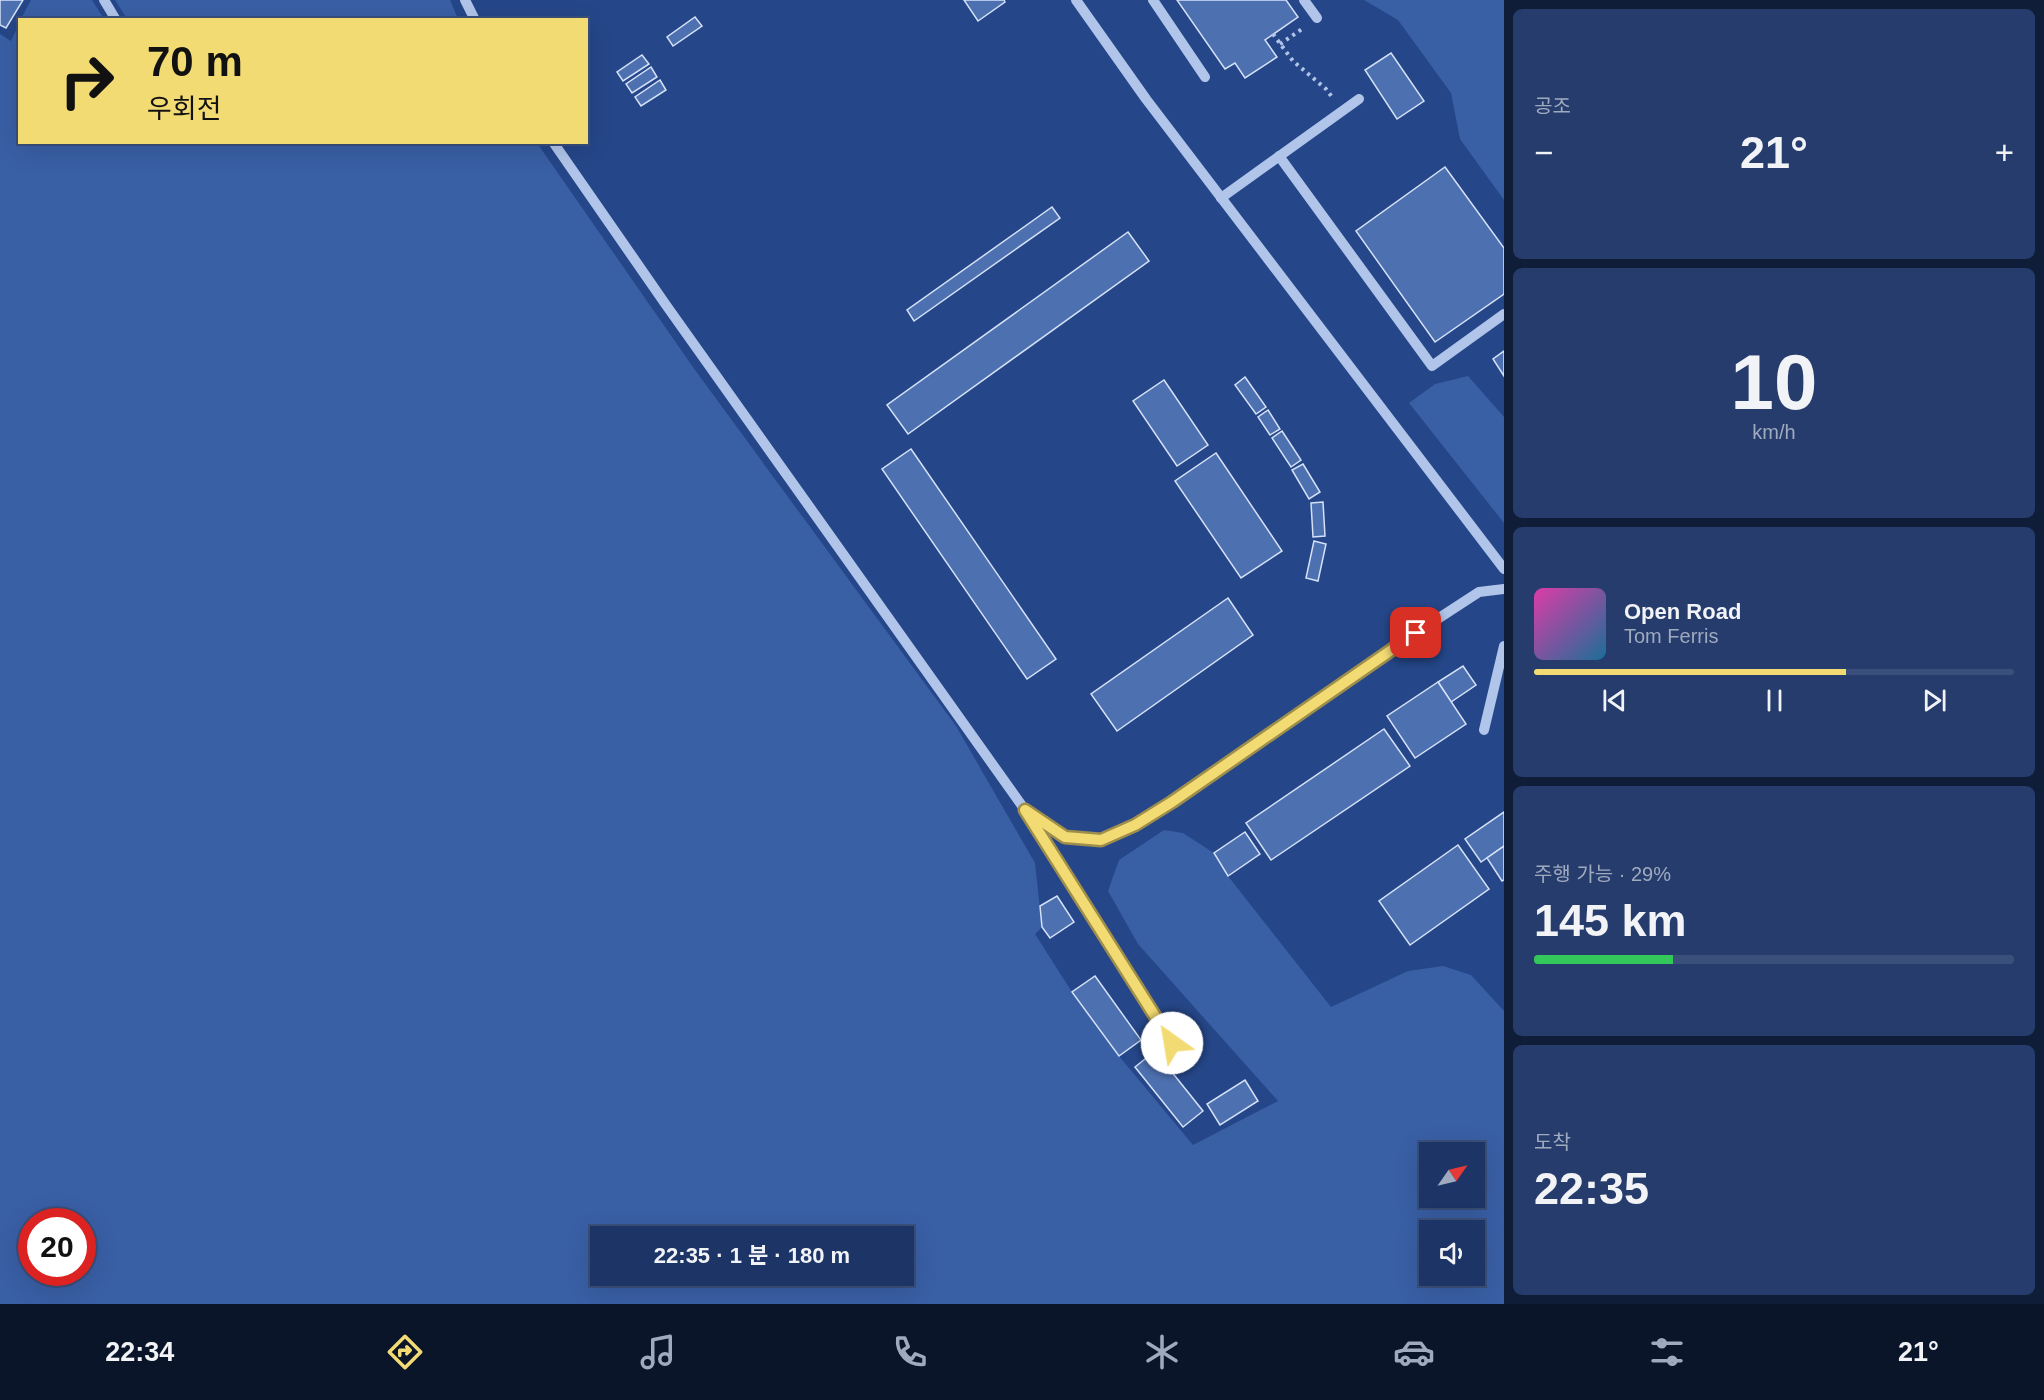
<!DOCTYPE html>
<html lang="ko">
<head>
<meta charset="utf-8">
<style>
  body { margin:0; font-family:Arial,"Noto Sans KR",sans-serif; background:#253c6c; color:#f1f3f6; height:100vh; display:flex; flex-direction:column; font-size:22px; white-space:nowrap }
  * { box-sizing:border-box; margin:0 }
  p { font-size:20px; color:#a0aabf }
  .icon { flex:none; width:33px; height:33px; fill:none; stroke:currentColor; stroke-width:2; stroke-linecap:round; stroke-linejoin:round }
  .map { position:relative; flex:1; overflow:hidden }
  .drawer { display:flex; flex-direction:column; gap:9px; padding:9px; background:#0f1d38; width:540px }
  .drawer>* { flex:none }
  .top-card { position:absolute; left:18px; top:18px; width:570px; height:126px; border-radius:0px; box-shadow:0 6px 24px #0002,0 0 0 2px #3a4f7a; background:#f3db74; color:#111; overflow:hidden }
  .needle { width:39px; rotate:56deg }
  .fabs { position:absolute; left:1419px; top:1142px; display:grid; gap:12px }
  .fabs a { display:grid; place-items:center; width:66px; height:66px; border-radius:0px; background:#1c3466; box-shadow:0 6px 24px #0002,0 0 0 2px #3a4f7a; font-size:30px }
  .speed { position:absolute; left:18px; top:1208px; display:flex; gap:12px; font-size:30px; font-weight:700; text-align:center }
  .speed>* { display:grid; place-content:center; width:78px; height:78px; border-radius:50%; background:#1c3466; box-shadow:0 6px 24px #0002,0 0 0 2px #3a4f7a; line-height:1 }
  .speed .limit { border:9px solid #d22; background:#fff; color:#111 }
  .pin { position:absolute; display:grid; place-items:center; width:51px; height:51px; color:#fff; margin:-26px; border-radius:12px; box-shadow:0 3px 9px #0006 }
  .me { position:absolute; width:66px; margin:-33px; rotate:328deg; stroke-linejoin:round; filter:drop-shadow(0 0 4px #0008) }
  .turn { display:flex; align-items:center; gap:21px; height:126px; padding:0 30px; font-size:27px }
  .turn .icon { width:78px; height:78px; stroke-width:2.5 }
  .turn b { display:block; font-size:42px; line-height:51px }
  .big { font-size:45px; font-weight:700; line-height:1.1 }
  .drawer .card { flex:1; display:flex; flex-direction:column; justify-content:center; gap:9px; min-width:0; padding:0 21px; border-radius:9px; background:#253c6c }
  .drawer .dial { align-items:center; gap:0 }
  .dial b { font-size:78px; line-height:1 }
  .song { display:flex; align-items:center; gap:18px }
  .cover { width:72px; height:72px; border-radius:9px; background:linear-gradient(135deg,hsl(320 70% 55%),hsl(200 70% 35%)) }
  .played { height:6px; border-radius:3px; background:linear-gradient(90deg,#f3db74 65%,#3a4f7a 65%) }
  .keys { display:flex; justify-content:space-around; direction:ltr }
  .heat { display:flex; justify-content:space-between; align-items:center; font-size:33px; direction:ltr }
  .charge { height:9px; border-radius:4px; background:linear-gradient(90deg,#34c759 29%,#3a4f7a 0) }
  .trip { position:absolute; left:590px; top:1226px; width:324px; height:60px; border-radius:0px; background:#1c3466; box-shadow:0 6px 24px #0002,0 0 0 2px #3a4f7a; font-weight:700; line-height:60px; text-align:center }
  .dock { display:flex; height:96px; justify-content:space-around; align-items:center; background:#0b1529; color:#a0aabf }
  .dock .icon { width:42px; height:42px }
  .dock .selected { color:#f3db74 }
  .dock b { font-size:27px; color:#f1f3f6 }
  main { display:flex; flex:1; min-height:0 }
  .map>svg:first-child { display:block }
  .green { fill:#395fa5; fill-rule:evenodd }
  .building { fill:#4d70b0; stroke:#d4e1f7; stroke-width:1.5 }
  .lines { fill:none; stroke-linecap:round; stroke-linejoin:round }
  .path { stroke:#b0c5e9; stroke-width:4; stroke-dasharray:3 4.5; stroke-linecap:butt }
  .minor { stroke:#b0c5e9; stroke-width:10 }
  .route-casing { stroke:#9e8e4b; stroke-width:15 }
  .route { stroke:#f3db74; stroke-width:10 }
</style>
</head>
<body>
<main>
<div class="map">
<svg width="1504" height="1304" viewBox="0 0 1504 1304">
  <rect width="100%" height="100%" fill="#254688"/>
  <g class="green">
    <polygon points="31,0 92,0 104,19 21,19"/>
    <polygon points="115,0 450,0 458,19 127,19"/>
    <polygon points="1364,0 1504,0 1504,200 1460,139 1451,93 1398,20"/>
    <path d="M19 24 20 142 537 143 695 370 956 726 1035 863 1042 927 1035 934 1072 992 1119 1056 1193 1145 1278 1101 1138 944 1108 891 1119 860 1164 830 1183 833 1214 853 1228 876 1331 1007 1408 971 1443 966 1471 975 1504 1011V1304H0V34L11 41ZM1430 1152H1474V1197H1430ZM32 1221H82V1272H32ZM1430 1230H1474V1275H1430ZM600 1236H903V1275H600Z"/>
    <polygon points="1468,376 1504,417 1504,523 1409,403 1435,384"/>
  </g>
  <g class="building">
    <polygon points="0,0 23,0 6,28 0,25"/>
    <polygon points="964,0 1004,0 1005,2 978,21"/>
    <polygon points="1177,0 1286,0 1298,17 1265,40 1277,57 1245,78 1235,63 1225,69"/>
    <polygon points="695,17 702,26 673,46 667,37"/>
    <polygon points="1391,53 1424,101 1397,119 1365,70"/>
    <polygon points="642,55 649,64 623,81 617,72"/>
    <polygon points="651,67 657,77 632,93 626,84"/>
    <polygon points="660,80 666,90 641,106 635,97"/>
    <polygon points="1445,167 1504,248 1504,294 1435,342 1356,231"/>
    <polygon points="1052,207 1060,218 914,321 907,310"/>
    <polygon points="1128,232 1149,261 908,434 887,405"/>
    <polygon points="1504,351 1504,376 1493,359"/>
    <polygon points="1245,377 1266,407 1256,414 1235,385"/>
    <polygon points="1164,380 1208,445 1177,466 1133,401"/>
    <polygon points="1268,410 1280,429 1270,435 1258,417"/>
    <polygon points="1282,431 1301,460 1291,467 1272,438"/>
    <polygon points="911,449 1056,659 1027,679 882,469"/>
    <polygon points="1216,453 1282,551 1241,578 1175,481"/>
    <polygon points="1303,464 1320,492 1309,499 1292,470"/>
    <polygon points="1323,502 1325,536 1313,537 1311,503"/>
    <polygon points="1314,541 1326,544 1318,581 1306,578"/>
    <polygon points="1228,598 1253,635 1117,731 1091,694"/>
    <polygon points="1463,666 1476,685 1451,702 1438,682"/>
    <polygon points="1438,682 1466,724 1415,758 1387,716"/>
    <polygon points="1384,729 1410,766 1271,860 1246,823"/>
    <polygon points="1504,812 1504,846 1481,862 1465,839"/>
    <polygon points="1245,832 1260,854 1228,876 1214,853"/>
    <polygon points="1458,845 1489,889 1410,945 1379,901"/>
    <polygon points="1504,846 1504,880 1502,881 1487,858"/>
    <polygon points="1057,896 1074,922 1050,938 1042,927 1040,906"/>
    <polygon points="1095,976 1141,1040 1119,1056 1072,992"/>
    <polygon points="1155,1051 1203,1111 1183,1127 1135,1067"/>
    <polygon points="1245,1080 1258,1101 1220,1125 1207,1104"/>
  </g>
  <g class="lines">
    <g class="path">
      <polyline points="1273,34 1293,61 1326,89 1332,97"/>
      <polyline points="1280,44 1302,29"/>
    </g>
    <g class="minor">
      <polyline points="104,0 116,20"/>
      <polyline points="465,0 475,20"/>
      <polyline points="1076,0 1146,99 1504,569"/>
      <polyline points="1153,0 1205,77"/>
      <polyline points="1304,0 1317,18"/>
      <polyline points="553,142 666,305 1025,810 1065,836 1101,840 1135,825 1172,802 1416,633 1479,592 1504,589"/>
      <polyline points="1279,156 1432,366 1504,314"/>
      <polyline points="1221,198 1359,99"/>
      <polyline points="1484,730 1504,646"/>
      <polyline points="1027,813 1184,1062"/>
    </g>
  </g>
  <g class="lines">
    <g class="route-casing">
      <polyline id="route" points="1172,1043 1025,810 1065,837 1101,840 1135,825 1172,802 1416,633"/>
    </g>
    <use href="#route" class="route"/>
  </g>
</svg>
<div class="fabs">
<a><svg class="needle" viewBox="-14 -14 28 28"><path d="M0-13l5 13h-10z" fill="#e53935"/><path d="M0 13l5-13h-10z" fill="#a0aabf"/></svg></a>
<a><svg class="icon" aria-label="sound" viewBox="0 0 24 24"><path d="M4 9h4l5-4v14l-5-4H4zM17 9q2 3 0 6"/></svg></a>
</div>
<div class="speed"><div class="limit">20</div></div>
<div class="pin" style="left:1416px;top:633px;background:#d93025"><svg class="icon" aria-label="arrive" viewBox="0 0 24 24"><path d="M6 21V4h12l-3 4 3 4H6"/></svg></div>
<svg class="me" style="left:1172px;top:1043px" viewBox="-20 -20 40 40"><circle r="19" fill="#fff"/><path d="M0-13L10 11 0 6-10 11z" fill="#f3db74"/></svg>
<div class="trip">22:35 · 1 분 · 180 m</div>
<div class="top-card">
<div class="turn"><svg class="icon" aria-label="right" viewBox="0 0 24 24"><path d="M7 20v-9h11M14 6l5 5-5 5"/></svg><div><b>70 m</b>우회전</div></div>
</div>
</div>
<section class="drawer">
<div class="card"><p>공조</p>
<div class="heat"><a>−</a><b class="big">21°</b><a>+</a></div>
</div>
<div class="card dial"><b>10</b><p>km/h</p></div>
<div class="card">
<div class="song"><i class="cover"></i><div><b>Open Road</b><p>Tom Ferris</p></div></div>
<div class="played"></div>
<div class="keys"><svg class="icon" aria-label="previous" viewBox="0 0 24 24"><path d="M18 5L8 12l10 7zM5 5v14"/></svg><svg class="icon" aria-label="pause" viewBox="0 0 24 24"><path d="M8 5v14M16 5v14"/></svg><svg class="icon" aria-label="next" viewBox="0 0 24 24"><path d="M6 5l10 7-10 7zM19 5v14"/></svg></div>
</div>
<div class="card"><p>주행 가능 · 29%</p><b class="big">145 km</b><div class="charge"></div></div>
<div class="card"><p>도착</p><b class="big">22:35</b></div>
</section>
</main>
<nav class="dock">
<b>22:34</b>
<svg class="icon selected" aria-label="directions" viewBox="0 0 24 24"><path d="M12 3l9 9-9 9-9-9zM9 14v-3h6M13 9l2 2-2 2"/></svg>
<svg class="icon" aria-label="music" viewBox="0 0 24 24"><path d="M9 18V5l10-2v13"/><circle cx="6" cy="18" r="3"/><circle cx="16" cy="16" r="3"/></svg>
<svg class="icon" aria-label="phone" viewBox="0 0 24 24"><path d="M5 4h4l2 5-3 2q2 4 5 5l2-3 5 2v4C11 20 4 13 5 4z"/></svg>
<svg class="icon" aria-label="climate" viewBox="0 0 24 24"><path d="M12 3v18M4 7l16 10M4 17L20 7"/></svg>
<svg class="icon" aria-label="car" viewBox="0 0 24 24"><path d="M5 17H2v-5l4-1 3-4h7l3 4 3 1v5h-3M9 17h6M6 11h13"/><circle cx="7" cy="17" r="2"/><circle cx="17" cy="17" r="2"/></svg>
<svg class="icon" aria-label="filters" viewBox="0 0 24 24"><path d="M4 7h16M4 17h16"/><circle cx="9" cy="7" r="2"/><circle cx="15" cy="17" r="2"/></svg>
<b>21°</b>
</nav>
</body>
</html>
